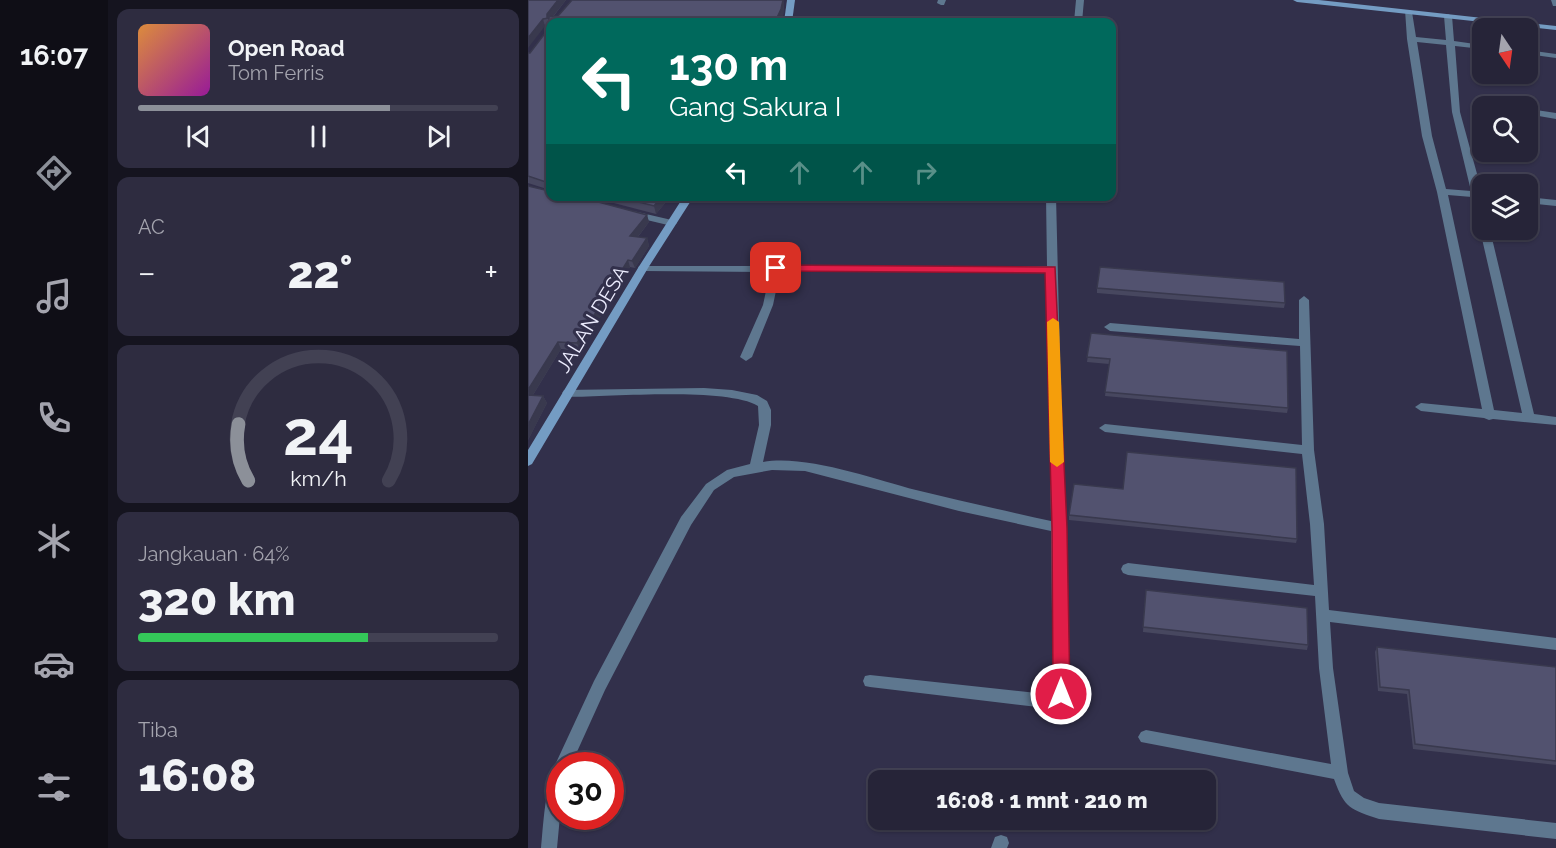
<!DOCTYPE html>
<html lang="id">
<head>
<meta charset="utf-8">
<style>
  body { margin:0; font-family:Raleway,sans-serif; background:#2e2c40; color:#f1f3f6; height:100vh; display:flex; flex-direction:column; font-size:22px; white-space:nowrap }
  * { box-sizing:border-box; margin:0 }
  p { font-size:20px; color:#a4a4ae }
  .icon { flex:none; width:33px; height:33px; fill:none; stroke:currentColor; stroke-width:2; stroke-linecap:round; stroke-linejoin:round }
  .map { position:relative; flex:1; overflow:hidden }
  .drawer { display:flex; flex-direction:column; gap:9px; padding:9px; background:#15141f; width:420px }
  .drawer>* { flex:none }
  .banner { position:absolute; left:18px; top:18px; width:570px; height:183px; border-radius:12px; box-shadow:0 2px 4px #0004,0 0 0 2px #424153; background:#00695c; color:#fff; overflow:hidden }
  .needle { width:39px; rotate:167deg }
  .tools { position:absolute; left:944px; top:18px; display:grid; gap:12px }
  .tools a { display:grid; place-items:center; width:66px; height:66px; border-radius:12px; background:#262438; box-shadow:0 2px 4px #0004,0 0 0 2px #424153; font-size:30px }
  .speed { position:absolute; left:18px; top:752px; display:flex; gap:12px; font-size:30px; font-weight:700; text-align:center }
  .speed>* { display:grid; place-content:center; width:78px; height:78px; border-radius:50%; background:#262438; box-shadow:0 2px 4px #0004,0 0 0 2px #424153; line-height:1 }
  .speed .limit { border:9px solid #d22; background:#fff; color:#111 }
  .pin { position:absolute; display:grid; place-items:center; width:51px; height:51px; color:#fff; margin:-26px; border-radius:12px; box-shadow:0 3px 9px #0006 }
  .me { position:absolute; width:66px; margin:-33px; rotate:0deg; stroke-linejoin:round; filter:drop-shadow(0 0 4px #0008) }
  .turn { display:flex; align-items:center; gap:21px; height:126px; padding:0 24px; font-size:27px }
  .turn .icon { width:78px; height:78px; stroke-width:2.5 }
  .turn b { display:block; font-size:42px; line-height:51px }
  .lanes { display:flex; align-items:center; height:57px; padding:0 24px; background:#0003; justify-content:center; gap:30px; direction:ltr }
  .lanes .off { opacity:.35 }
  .big { font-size:45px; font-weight:800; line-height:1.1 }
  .drawer .card { flex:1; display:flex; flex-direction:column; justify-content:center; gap:9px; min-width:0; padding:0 21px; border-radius:12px; background:#2e2c40 }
  .drawer .dial { align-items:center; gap:0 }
  .dial svg { height:156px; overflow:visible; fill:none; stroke:#424153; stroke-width:7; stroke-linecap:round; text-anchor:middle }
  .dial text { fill:#f1f3f6; stroke:none }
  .song { display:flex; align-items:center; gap:18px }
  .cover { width:72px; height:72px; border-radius:9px; background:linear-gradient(135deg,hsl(30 70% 55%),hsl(300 70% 35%)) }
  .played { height:6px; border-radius:3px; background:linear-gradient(90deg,#8c9099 70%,#424153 70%) }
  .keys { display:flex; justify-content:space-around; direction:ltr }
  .heat { display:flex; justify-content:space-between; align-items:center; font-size:33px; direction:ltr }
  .charge { height:9px; border-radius:4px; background:linear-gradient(90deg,#34c759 64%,#424153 0) }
  .trip { position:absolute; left:340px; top:770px; width:348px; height:60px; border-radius:12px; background:#262438; box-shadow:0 2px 4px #0004,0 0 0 2px #424153; font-weight:800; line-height:60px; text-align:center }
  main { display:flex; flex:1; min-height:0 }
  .tabs { display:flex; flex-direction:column; width:108px; justify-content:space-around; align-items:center; background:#0f0e16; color:#a4a4ae }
  .tabs .icon { width:42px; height:42px }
  .tabs .selected { color:#8c9099 }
  .tabs b { font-size:27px; color:#f1f3f6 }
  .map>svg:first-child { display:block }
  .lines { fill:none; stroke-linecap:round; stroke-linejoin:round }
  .street { fill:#5e778f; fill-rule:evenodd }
  .secondary { fill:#749cc3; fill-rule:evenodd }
  .wall { fill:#47475f }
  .shaded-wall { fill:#39394e }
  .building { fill:#52526f; stroke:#39394e; stroke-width:1.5 }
  .route { fill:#e11d48; stroke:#92132f; stroke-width:1.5 }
  .slow { fill:#f59e0b }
  .labels { text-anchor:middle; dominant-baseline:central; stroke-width:6; stroke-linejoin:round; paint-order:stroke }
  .street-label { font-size:20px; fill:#ececfe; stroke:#32304b }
</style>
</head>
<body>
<main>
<nav class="tabs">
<b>16:07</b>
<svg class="icon selected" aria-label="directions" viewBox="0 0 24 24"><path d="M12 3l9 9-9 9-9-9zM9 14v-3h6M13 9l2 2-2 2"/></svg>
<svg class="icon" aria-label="music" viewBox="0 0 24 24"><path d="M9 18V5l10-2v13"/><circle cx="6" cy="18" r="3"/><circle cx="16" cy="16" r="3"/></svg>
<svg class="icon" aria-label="phone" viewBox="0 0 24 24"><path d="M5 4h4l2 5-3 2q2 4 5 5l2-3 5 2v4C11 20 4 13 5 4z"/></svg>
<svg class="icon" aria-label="climate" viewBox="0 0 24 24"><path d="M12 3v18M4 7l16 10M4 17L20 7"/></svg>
<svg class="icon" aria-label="car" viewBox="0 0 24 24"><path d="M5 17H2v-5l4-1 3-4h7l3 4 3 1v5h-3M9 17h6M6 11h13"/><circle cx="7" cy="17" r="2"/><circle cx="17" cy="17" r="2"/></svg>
<svg class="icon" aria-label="filters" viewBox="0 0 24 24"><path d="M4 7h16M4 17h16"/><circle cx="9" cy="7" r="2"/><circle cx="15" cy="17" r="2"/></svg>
</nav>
<section class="drawer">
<div class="card">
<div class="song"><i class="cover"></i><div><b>Open Road</b><p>Tom Ferris</p></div></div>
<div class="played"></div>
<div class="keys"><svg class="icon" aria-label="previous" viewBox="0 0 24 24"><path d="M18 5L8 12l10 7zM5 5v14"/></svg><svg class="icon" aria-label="pause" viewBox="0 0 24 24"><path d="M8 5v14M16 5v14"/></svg><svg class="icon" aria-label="next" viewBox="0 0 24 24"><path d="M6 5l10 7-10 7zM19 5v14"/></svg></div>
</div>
<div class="card"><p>AC</p>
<div class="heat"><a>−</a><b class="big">22°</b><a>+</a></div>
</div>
<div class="card dial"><svg viewBox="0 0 100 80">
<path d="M14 69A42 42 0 1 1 86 69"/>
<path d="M14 69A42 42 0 0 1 9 40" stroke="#8c9099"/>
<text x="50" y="56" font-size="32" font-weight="700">24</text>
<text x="50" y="72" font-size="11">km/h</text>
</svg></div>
<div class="card"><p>Jangkauan · 64%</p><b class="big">320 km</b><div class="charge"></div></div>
<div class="card"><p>Tiba</p><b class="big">16:08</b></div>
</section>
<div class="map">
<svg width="1028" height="848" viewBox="0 0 1028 848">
  <rect width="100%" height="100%" fill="#32304b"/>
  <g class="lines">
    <g class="street">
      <polygon points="410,0 418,0 416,5 413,5 409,3"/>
      <polygon points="548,0 556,0 554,22 546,22"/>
      <polygon points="1023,0 1028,0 1028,6 1025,6"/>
      <path d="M877 10 884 12 888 37 918 40 916 16 920 14 924 16 926 41 954 45V49L927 46 932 112 954 192V219L949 216 944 197 920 195 966 410 994 413 952 230 954 228V230H962L1006 414 1028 417V425L965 419 961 420 956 418 893 411 887 407 893 403 954 409 909 192 894 136 879 39ZM889 42 918 45 924 112 943 191 918 189 904 136Z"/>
      <polygon points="999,50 1028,54 1028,58 999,54"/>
      <polygon points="1008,110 1028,113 1028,119 1005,115 1005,111"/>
      <path d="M518 196H528L536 524 539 528 536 532 540 694C535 705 529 706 518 708L342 687 337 686 335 681 337 676 342 675 518 694 525 693 523 531 431 511 277 471 244 470 206 477 186 490 163 525 77 690 43 765H32V816L29 848H13C15 830 17 780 29 768L27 765 66 681 153 517 178 484 199 470 222 464 231 425 230 406C198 387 82 397 40 397L34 393 36 390 176 388 204 390 229 395 239 401 243 410V425L235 462C277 454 346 479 388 490 433 501 478 511 523 521L519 272H252L245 305 224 357 218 361 212 357 235 305 242 272 115 271 110 268 111 266H519Z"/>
      <polygon points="999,197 1028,200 1028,206 999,203"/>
      <polygon points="105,211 148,221 149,223 144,226 102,216 102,212"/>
      <path d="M776 296 781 300 786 450 796 524 801 610 1028 638V650L802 622 805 668 820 773 826 791 836 798 851 803 1028 823V839L851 819C822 809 817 809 806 779L613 742 610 737 613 732 618 730 803 764 791 668 787 596 600 575 595 573 593 569 595 565 600 563 786 585 782 524 774 454 577 432 571 428 577 424 774 445 772 346 582 331 576 327 582 323 771 339V300Z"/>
      <polygon points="473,835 479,837 481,843 479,848 463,848 467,837"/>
    </g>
    <g class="secondary">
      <polygon points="259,0 267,0 264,22 256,22"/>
      <polygon points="765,0 791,0 1028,26 1028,30 769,2"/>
      <polygon points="156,196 166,196 120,268 4,464 0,466 0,450 110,268"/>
    </g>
  </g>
  <g class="wall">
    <polygon points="0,0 38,0 25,17 30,16 44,0 255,0 256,4 255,16 22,22 22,190 0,183 0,53 2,53 21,28 21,25 17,26"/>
    <polygon points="0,186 119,215 121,222 110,237 119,238 121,246 107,268 102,267 52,351 33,349 5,395 15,396 19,403 0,440"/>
    <polygon points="59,196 148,196 147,198 142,197 128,214"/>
    <polygon points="569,288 757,303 756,308 641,299 569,293"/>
    <polygon points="563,333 760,408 759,413 577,396 581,364 559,362"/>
    <polygon points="541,515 769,539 768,543 541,520"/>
    <polygon points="618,590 780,645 779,650 615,632"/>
    <polygon points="849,647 1028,667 1028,765 885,749 879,694 850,691 847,652"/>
  </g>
  <g class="shaded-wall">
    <polygon points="30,0 38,0 22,20 19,17 19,14"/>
    <polygon points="255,0 256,4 255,16 251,22 247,22"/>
    <polygon points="15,19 17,26 0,48 0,38"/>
    <polygon points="134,196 142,197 128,214 126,206"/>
    <polygon points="119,215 121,222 105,243 102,236"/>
    <polygon points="119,238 121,246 107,268 104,261"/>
    <polygon points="100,260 102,267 52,351 49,343"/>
    <polygon points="30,342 33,349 0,403 0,390"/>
    <polygon points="15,396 19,403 0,440 0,425"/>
  </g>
  <g class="building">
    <polygon points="0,0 30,0 19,14 19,17 30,16 44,0 255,0 253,9 247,22 22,22 22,187 21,183 0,176 0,53 2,53 21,28 21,18 15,19 0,38"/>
    <polygon points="0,186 21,191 22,190 22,196 48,196 119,215 102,236 119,238 104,261 100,260 49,343 30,342 0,390"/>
    <polygon points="87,196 134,196 126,206"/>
    <polygon points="572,267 756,282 757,303 569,288"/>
    <polygon points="563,333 759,351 760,408 577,392 582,359 559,357"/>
    <polygon points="0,395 15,396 0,425"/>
    <polygon points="599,452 768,468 769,539 541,515 546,484 595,489"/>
    <polygon points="618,590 779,608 780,645 615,627"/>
    <polygon points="849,647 1028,667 1028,761 887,744 881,690 852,687"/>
  </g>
  <polygon class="route" points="248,265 527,267 539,528 542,694 539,699 533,701 527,699 525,694 524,528 517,273 244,271 242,268"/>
  <polygon class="slow" points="525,318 531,322 536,462 529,467 522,462 519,322"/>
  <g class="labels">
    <g class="street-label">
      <text transform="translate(64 319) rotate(-59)">JALAN DESA</text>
    </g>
  </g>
</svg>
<div class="tools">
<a><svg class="needle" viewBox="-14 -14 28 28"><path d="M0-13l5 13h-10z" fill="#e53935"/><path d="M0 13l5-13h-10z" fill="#a4a4ae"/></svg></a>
<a><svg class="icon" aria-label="search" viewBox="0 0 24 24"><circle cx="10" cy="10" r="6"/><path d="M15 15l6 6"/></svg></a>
<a><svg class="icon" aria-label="layers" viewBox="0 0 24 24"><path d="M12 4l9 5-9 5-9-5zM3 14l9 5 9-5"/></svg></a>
</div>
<div class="speed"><div class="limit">30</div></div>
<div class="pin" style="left:248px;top:268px;background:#d93025"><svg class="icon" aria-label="arrive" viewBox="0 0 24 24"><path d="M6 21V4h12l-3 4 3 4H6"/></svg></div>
<svg class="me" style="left:533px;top:694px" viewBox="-20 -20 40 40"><circle r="17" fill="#e11d48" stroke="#fff" stroke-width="3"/><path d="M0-11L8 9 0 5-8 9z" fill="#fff"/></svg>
<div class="trip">16:08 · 1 mnt · 210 m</div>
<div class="banner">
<div class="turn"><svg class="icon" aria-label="left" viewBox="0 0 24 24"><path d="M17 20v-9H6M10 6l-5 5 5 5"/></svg><div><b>130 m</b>Gang Sakura I</div></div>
<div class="lanes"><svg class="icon" aria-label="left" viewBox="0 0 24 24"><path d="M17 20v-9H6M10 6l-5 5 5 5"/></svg><svg class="icon off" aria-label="ahead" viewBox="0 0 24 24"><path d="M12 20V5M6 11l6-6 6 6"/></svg><svg class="icon off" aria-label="ahead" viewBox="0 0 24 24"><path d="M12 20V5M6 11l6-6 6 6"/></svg><svg class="icon off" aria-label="right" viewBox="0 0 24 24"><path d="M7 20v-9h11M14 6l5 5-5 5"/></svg></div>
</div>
</div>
</main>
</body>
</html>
